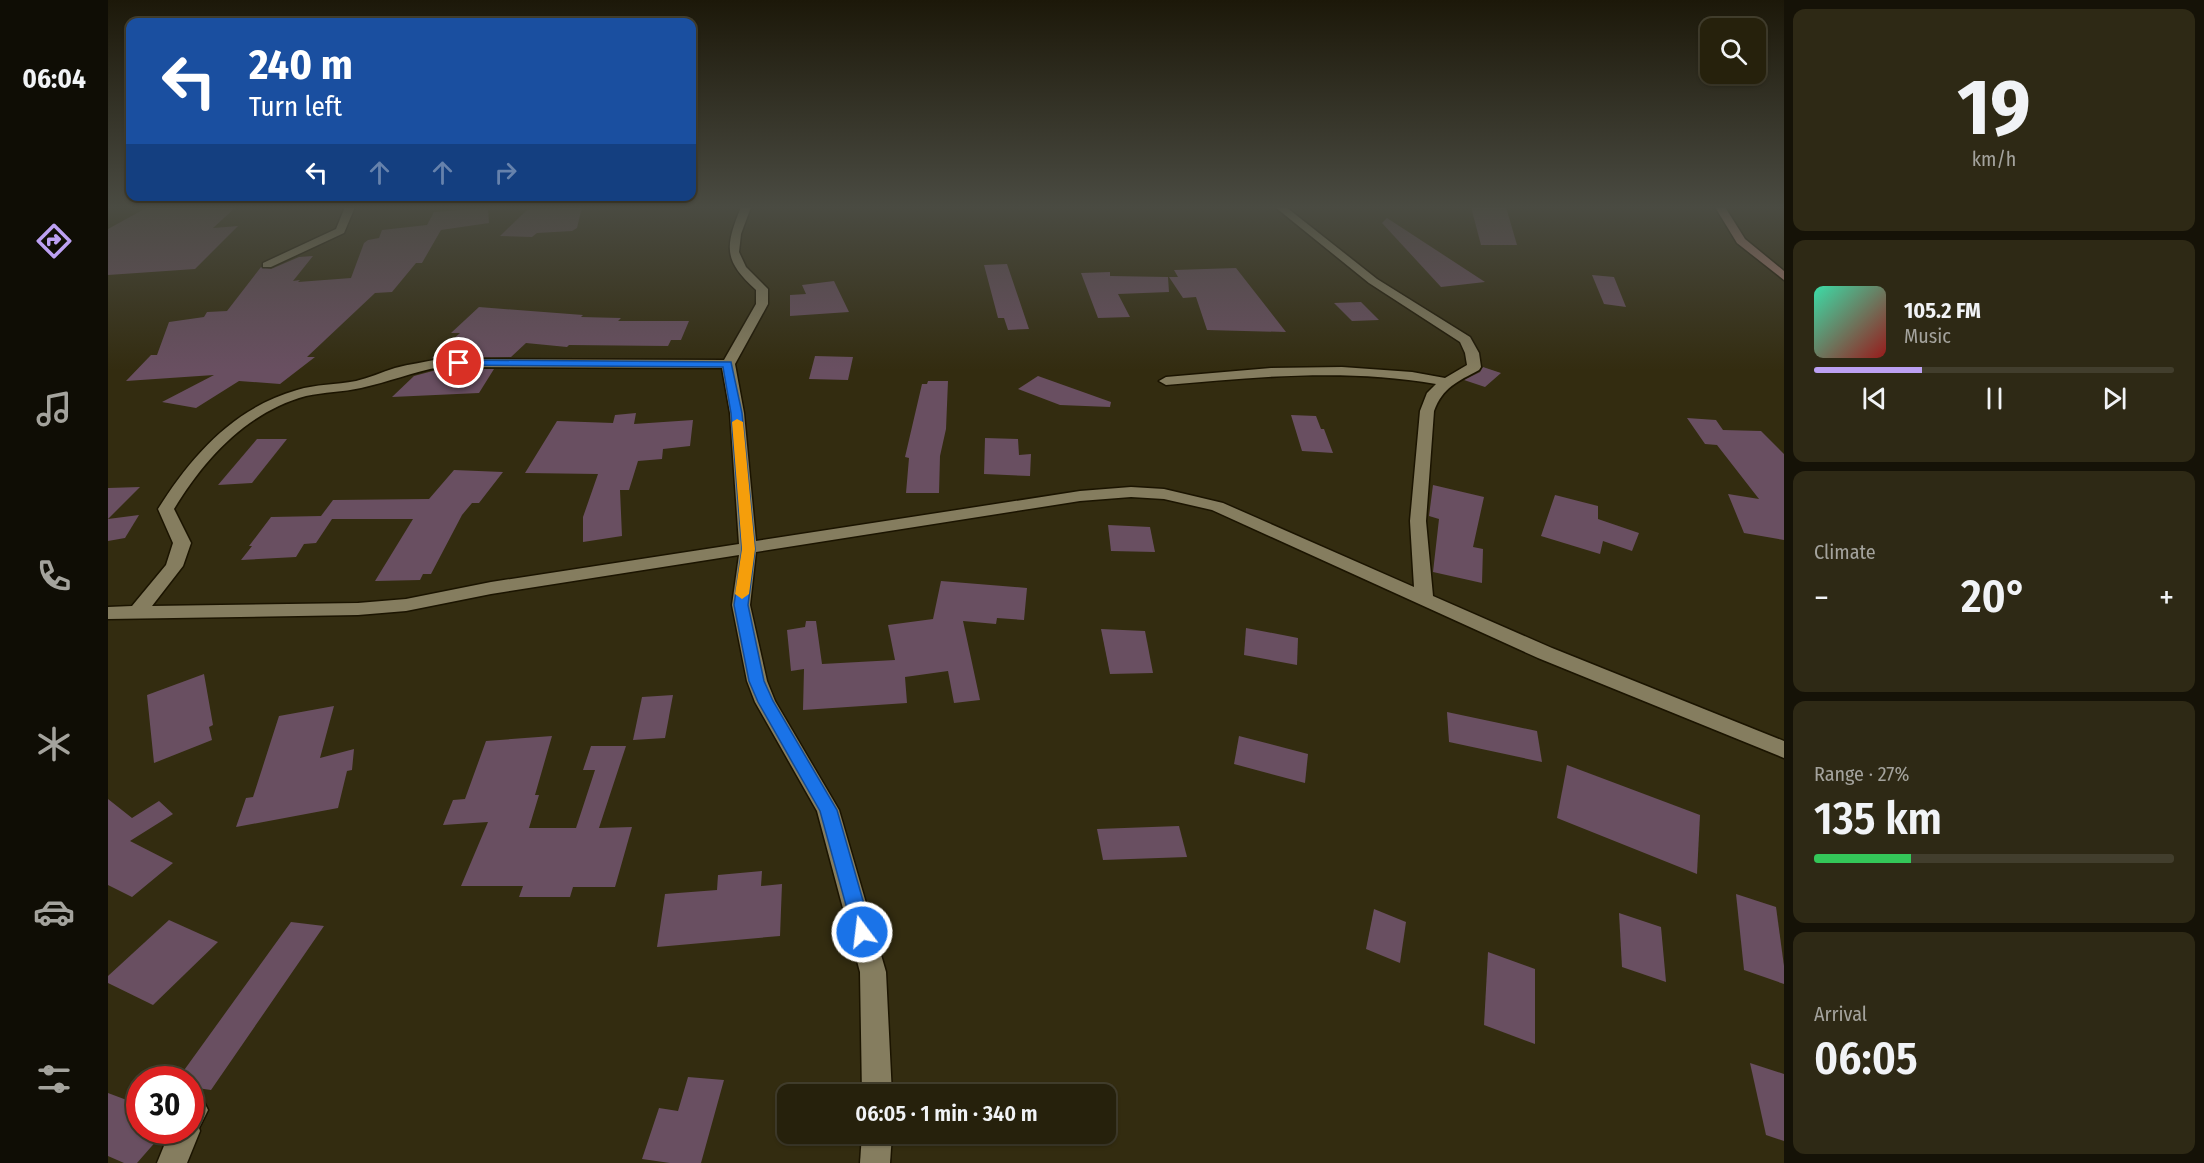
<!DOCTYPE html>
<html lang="en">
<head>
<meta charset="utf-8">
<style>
  body { margin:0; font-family:"Fira Sans Condensed",sans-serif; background:#2e2915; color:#f1f3f6; height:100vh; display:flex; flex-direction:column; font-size:22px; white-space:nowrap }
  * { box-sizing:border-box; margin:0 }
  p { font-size:20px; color:#a4a39d }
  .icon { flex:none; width:33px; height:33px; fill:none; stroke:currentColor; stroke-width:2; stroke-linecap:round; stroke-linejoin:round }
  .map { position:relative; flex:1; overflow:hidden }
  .details { display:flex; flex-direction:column; gap:9px; padding:9px; background:#151207; width:420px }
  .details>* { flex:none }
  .guide { position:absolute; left:18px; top:18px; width:570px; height:183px; border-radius:12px; box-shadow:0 2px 4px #0004,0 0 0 2px #423e2d; background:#1a4fa0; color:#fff; overflow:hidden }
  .controls { position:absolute; left:1592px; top:18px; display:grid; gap:12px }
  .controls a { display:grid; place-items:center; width:66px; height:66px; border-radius:12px; background:#26210c; box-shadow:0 2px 4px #0004,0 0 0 2px #423e2d; font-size:30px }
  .speed { position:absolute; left:18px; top:1066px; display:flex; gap:12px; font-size:30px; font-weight:700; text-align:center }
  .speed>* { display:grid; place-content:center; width:78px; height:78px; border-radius:50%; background:#26210c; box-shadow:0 2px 4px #0004,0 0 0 2px #423e2d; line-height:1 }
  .speed .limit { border:9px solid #d22; background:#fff; color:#111 }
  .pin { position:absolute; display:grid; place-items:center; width:51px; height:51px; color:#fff; margin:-26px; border:3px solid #fff; border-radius:50%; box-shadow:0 2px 6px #0007 }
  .me { position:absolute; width:66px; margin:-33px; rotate:345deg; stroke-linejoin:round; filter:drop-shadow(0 0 4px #0008) }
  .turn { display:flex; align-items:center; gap:21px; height:126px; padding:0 24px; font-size:27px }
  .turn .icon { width:78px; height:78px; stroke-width:2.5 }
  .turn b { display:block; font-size:42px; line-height:51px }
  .lanes { display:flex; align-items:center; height:57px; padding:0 24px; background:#0003; justify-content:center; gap:30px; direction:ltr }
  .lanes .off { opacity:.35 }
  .big { font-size:45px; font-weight:600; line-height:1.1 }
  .details .card { flex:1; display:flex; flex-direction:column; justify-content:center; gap:9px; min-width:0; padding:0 21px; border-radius:12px; background:#2e2915 }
  .details .dial { align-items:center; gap:0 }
  .dial b { font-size:78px; line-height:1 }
  .song { display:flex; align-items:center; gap:18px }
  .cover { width:72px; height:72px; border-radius:9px; background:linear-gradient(135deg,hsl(160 70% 55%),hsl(0 70% 35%)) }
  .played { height:6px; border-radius:3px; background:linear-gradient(90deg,#bca0f2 30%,#423e2d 30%) }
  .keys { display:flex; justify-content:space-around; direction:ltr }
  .heat { display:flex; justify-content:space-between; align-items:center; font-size:33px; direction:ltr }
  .charge { height:9px; border-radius:4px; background:linear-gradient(90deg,#34c759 27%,#423e2d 0) }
  .trip { position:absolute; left:669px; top:1084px; width:339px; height:60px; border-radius:12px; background:#26210c; box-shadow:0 2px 4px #0004,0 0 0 2px #423e2d; font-weight:600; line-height:60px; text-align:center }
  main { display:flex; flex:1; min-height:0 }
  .tab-bar { display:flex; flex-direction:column; width:108px; justify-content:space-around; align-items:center; background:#0f0d05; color:#a4a39d }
  .tab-bar .icon { width:42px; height:42px }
  .tab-bar .current { color:#bca0f2 }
  .tab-bar b { font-size:27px; color:#f1f3f6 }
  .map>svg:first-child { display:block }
  .building { fill:#694f61 }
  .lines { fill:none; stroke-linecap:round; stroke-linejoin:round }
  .street-casing { stroke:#1b1400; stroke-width:3 }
  .secondary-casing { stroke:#1b1400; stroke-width:3 }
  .street { fill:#857d5f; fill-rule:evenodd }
  .secondary { fill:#aa7c72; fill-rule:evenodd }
  .route { fill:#1a73e8; stroke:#114b97; stroke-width:1.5 }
  .slow { fill:#f59e0b }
</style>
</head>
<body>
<main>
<nav class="tab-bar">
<b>06:04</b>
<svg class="icon current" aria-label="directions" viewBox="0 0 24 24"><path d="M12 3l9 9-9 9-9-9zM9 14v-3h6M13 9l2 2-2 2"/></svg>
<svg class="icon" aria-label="music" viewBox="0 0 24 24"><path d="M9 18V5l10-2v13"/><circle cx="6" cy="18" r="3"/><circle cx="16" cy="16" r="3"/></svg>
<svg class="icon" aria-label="phone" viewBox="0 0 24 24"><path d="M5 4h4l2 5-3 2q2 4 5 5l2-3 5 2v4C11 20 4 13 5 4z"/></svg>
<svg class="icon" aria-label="climate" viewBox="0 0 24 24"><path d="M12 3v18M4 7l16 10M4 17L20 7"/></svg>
<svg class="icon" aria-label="car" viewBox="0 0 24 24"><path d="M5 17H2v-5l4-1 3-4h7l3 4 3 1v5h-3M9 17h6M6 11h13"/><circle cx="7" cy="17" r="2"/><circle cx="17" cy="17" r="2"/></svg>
<svg class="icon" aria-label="filters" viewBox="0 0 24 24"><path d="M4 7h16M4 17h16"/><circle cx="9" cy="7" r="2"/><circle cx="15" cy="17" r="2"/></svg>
</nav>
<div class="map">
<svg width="1676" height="1163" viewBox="0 0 1676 1163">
  <rect width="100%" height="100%" fill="#332c10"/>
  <g class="building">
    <polygon points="40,207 128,207 105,228 130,226 87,269 0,275 0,229"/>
    <polygon points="474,207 469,228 464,231 429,233 424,237 392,236 419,210"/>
    <polygon points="1363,207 1398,207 1409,245 1373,245"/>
    <polygon points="380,208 381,223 333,230 314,263 308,263 284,292 267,293 199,357 207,357 172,384 131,381 88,408 54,402 106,375 18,381 43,355 49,355 61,322 96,317 99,312 119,311 153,267 163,269 191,257 205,256 185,281 192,280 190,282 243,278 256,243 260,240 271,238 274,230 319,225 326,212"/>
    <polygon points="1279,218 1377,282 1333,287 1274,223"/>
    <polygon points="899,264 921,329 900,330 896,318 890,318 876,265"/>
    <polygon points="1128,268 1178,332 1099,330 1088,297 1075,298 1061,277 1070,277 1066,270"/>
    <polygon points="1002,272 1002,276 1060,277 1061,292 1010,294 1022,317 990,318 973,273"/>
    <polygon points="1484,275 1506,277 1518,307 1496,304"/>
    <polygon points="726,281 741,312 682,316 682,295 698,294 694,285"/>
    <polygon points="1253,302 1271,320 1244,321 1226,303"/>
    <polygon points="371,307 475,315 473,317 513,318 510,321 581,321 573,340 563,340 560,346 461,345 459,347 418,343 403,357 324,358 352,333 343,333"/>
    <polygon points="707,356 745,357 740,380 701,379"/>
    <polygon points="1375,367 1393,373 1377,387 1356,380 1372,372"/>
    <polygon points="332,369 386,369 371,393 284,397 306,376"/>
    <polygon points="930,376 1003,402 1002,407 952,405 910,389"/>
    <polygon points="820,381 840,381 838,429 832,456 831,493 798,493 801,458 797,457 814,384 819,384"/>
    <polygon points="528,413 526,424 585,420 582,446 555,449 554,459 530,461 521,490 512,490 514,536 475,542 475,517 490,474 417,473 449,421 505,423 507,415"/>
    <polygon points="1183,415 1208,416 1213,429 1216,429 1225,453 1194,451"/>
    <polygon points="1579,418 1608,420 1615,430 1653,431 1676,454 1676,540 1636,533 1620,494 1651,499 1609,445 1597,444"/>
    <polygon points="877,438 910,439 911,455 923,454 922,476 876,474"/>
    <polygon points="149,439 179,439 144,483 110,485"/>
    <polygon points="346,470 395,472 371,503 364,503 354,515 323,574 315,574 312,580 267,581 305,519 224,519 208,543 196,544 188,557 133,560 144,546 141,546 163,517 213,516 225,500 321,499"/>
    <polygon points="1325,485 1376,497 1365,547 1375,549 1374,583 1325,572 1331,519 1321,516"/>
    <polygon points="32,487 0,519 0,488"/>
    <polygon points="1447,495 1490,506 1490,519 1531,533 1524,551 1495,541 1492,554 1433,536"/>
    <polygon points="31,515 17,538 0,541 0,519"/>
    <polygon points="1000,525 1042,527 1047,552 1003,551"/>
    <polygon points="833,581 919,588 916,620 889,618 888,624 855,621 872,700 846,703 840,671 797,677 799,703 695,710 696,669 683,671 679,630 697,627 698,621 708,621 714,664 787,660 780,625 825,619"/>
    <polygon points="1138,628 1190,638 1189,665 1136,655"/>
    <polygon points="993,629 1037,631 1045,673 1002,674"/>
    <polygon points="96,674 105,725 101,727 104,740 46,763 39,695"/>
    <polygon points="565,695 557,738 525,740 534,697"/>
    <polygon points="226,706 212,758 246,749 244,770 239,771 230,808 128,827 138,798 145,797 171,716"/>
    <polygon points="1339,712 1429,731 1434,762 1341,742"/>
    <polygon points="444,736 427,795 431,795 421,828 468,828 487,770 475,770 483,746 518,746 491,828 524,827 507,887 465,887 462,897 411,897 415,886 353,886 380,822 335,825 345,800 357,799 378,741"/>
    <polygon points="1131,736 1200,754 1197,783 1126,764"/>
    <polygon points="1459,765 1592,815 1589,874 1449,818"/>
    <polygon points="0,799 24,818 51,801 65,814 22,841 65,863 24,897 0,885"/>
    <polygon points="1071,826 1079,857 995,860 989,829"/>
    <polygon points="654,871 653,886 674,884 672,936 549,947 557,894 609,890 610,875"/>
    <polygon points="1628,894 1668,907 1676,966 1676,984 1636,970"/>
    <polygon points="1266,909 1298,922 1292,963 1258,949"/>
    <polygon points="1511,913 1553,927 1558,982 1514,967"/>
    <polygon points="61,920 110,942 45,1005 0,983 0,976"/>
    <polygon points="183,922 216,926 103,1090 82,1087 82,1080 69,1080"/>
    <polygon points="1380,952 1427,969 1427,1044 1376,1025"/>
    <polygon points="1642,1063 1676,1074 1676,1141 1658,1135"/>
    <polygon points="580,1077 616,1080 593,1163 562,1163 534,1159 551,1108 570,1111"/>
    <polygon points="0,1093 32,1105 32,1131 57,1131 29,1163 16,1163 0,1156"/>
  </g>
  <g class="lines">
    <g class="street-casing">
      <g id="street">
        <polygon points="237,207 247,207 236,233 163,267 155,267 155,263 228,229"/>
        <path d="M633 207H643L633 234 631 252 638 267 660 289V304L627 364 636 413 648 541 972 491 1023 487 1056 489 1115 503 1306 587 1302 521 1312 411 1319 393 1328 384C1238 368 1148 377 1058 385L1051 381 1058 377 1163 368 1234 367 1304 372 1337 378 1359 365 1357 353 1352 342 1261 283 1167 207H1178L1269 279 1362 337 1371 353 1373 367 1371 370C1349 382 1335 387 1326 411L1318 521 1325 596 1444 648 1676 741V758L1430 658 1104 510 1056 499 1023 497 972 501 648 552 642 605 659 681 667 701 731 810 778 972 784 1095H754L752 972 709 811 647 702 639 681 624 605 631 555 383 594 298 611 250 615 0 619V607L24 606 58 565 65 543 50 509C84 455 126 408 189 390 208 384 228 385 248 381 261 378 274 372 287 368 302 364 317 362 332 359L616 360 648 304V290C615 260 617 247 633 207ZM332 367 614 368 622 413 631 544 383 582 298 599 250 603 44 606 75 566 83 543 66 509C97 458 139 412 198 396 216 392 235 392 253 388 280 382 305 372 332 367Z"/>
        <polygon points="85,1095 95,1100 100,1110 91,1128 92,1131 79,1163 49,1163 62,1131 82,1131 82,1096"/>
        <polygon points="754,1134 784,1134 782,1163 752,1163"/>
      </g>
    </g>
    <g class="secondary-casing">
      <polygon id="secondary" points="1607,207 1617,207 1637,239 1676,271 1676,280 1629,243"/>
    </g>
    <use href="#street" class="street"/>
    <use href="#secondary" class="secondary"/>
  </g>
  <linearGradient id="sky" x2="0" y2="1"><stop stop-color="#1c1809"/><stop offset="0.56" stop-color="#4a4b42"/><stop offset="1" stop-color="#4a4b42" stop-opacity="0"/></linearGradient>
  <rect width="1676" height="370" fill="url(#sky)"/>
  <polygon class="route" points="351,360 623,362 634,413 647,549 640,605 656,681 665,701 729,810 764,932 761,938 754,940 747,938 712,811 650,702 641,681 626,605 634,549 623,413 615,367 347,365 346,363"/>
  <polygon class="slow" points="629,419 635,422 647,549 641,594 634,599 627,594 634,549 624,422"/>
</svg>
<div class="controls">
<a><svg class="icon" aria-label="search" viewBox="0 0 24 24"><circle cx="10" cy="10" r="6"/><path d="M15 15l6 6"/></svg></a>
</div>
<div class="speed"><div class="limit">30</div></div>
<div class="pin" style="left:351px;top:363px;background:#d93025"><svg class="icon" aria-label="arrive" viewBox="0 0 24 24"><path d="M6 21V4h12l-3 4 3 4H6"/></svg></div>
<svg class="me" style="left:754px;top:932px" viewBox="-20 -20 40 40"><circle r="17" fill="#1a73e8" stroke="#fff" stroke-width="3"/><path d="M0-11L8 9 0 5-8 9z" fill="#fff"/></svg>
<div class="trip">06:05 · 1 min · 340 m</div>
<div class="guide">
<div class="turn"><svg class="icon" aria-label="left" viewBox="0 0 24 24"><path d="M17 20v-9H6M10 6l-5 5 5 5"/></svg><div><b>240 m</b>Turn left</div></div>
<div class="lanes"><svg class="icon" aria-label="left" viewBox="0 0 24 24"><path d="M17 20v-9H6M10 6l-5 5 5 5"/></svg><svg class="icon off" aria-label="ahead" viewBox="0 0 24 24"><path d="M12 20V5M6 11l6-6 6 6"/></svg><svg class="icon off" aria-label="ahead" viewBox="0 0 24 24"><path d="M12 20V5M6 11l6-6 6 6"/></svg><svg class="icon off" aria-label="right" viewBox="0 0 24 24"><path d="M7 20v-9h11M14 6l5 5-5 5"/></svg></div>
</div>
</div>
<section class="details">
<div class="card dial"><b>19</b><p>km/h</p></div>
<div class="card">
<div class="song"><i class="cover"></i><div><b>105.2 FM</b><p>Music</p></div></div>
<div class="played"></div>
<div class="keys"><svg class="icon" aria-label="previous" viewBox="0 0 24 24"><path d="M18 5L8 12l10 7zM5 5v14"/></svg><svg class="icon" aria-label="pause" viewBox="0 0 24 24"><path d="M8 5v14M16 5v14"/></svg><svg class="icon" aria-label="next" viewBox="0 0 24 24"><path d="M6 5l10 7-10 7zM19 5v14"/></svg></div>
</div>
<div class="card"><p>Climate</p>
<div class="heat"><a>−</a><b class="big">20°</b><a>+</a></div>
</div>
<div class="card"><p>Range · 27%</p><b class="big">135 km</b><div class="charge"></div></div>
<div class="card"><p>Arrival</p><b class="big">06:05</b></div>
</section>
</main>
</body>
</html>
